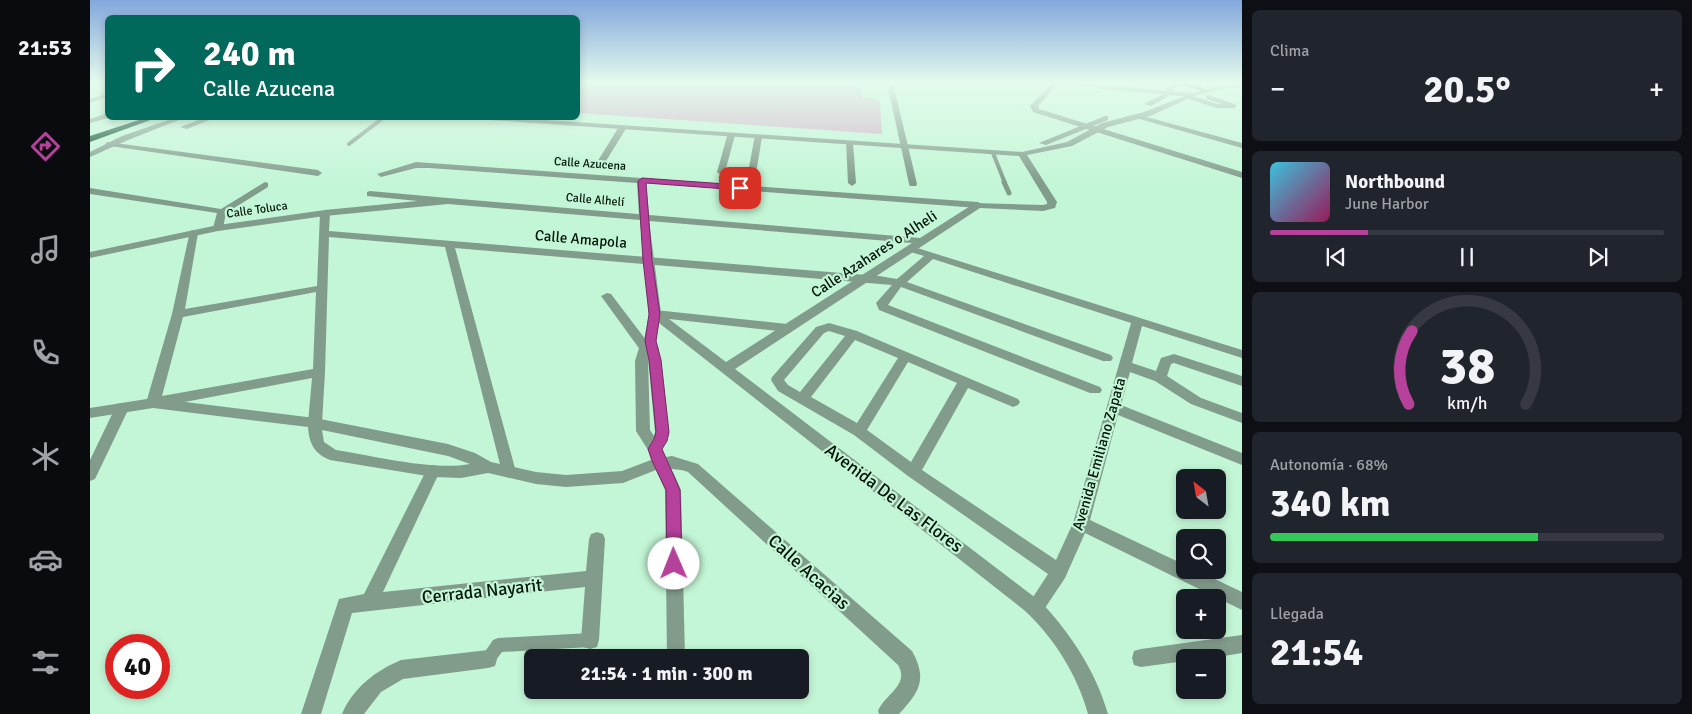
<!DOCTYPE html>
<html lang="es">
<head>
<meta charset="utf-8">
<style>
  body { margin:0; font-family:Signika,sans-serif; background:#20242c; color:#f1f3f6; height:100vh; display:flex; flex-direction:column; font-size:19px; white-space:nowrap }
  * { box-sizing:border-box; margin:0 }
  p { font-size:16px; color:#9ea1a6 }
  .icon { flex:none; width:28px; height:28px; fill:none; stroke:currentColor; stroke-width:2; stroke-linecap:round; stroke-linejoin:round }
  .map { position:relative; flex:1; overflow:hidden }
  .drawer { display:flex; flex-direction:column; gap:10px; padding:10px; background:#0d0f14; width:450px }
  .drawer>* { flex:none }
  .top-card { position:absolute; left:15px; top:15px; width:475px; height:105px; border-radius:8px; box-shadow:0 2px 8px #0003; background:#00695c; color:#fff; overflow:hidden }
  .needle { width:32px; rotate:329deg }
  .fabs { position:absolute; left:1086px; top:469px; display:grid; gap:10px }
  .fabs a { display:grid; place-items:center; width:50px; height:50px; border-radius:8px; background:#171b24; box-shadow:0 2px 8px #0003; font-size:25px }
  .speed { position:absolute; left:15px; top:634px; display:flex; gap:10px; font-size:25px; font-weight:700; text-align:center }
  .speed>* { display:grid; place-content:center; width:65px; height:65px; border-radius:50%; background:#171b24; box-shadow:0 2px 8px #0003; line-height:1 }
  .speed .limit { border:8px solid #d22; background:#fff; color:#111 }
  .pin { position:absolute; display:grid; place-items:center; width:42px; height:42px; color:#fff; margin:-21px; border-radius:10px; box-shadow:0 2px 8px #0006 }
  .me { position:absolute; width:55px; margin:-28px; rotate:359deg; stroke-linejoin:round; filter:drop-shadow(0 0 4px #0008) }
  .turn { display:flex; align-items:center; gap:18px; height:105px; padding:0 15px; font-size:22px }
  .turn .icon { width:65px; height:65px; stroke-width:2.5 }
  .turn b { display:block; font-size:35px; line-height:42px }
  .big { font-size:38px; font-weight:700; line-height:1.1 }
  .drawer .widget { flex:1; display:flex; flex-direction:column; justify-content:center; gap:8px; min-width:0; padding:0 18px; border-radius:8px; background:#20242c }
  .drawer .dial { align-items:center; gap:0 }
  .dial svg { height:130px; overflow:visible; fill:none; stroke:#363941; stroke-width:7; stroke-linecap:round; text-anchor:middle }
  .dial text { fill:#f1f3f6; stroke:none }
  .song { display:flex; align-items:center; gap:15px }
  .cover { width:60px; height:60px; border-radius:8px; background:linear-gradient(135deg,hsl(190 70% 55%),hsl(330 70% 35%)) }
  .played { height:5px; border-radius:2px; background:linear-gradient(90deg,#b5419b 25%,#363941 25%) }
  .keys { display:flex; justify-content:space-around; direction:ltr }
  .heat { display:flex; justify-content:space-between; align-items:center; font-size:28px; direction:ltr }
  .charge { height:8px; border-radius:4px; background:linear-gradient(90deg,#34c759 68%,#363941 0) }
  .trip { position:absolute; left:434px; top:649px; width:285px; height:50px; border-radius:8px; background:#171b24; box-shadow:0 2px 8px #0003; font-weight:700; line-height:50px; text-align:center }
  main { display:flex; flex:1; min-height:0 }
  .tab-bar { display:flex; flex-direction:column; width:90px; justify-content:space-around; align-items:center; background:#090b0e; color:#9ea1a6 }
  .tab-bar .icon { width:35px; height:35px }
  .tab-bar .selected { color:#b5419b }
  .tab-bar b { font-size:22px; color:#f1f3f6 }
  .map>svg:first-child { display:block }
  .green { fill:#d3b0c8 }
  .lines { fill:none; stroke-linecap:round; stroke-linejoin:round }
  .service-far1 { stroke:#829c8c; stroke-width:4 }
  .service { stroke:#829c8c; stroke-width:5 }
  .pedestrian { fill:#829c8c; fill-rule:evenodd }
  .minor { fill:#829c8c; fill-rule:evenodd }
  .tertiary { fill:#829c8c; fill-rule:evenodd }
  .secondary { fill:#517760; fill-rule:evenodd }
  .motorway { fill:#004728; fill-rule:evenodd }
  .route { fill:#b5419b; stroke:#762a65 }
  .labels { text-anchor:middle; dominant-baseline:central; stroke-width:4.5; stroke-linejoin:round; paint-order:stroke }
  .far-street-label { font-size:12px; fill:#03150a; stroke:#c3f6d6 }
  .street-label { font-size:15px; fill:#03150a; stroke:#c3f6d6 }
  .near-street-label { font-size:18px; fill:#03150a; stroke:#c3f6d6 }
</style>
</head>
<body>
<main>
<nav class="tab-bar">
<b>21:53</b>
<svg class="icon selected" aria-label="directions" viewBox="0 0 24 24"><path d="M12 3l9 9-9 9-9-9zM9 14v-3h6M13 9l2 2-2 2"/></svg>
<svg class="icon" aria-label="music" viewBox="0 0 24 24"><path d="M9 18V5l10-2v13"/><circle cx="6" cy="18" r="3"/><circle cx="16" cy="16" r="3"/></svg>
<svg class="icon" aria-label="phone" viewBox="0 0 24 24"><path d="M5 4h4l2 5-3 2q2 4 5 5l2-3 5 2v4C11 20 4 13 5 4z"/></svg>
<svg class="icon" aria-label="climate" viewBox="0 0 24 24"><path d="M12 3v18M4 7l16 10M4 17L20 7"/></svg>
<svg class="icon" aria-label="car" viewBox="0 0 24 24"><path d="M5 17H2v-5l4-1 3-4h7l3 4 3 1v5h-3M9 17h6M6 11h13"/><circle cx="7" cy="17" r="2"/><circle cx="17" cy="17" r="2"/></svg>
<svg class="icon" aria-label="filters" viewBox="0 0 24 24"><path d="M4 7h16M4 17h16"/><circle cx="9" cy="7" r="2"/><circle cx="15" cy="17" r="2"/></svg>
</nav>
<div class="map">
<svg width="1152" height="714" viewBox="0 0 1152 714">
  <rect width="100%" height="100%" fill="#c3f6d6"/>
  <polygon class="green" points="497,83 770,83 772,97 784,98 790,102 792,134 488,113 488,87"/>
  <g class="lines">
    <g class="service-far1">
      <polyline points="1097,96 1127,106 1144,106 1118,97"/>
      <polyline points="259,144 293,118"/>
      <polyline points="903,153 915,183"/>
    </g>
    <polyline class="service" points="914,182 919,193"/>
    <polygon class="pedestrian" points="500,633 505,635 507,640 505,645 500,647 412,652 403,664 398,667 393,664 390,659 403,640 408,638"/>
    <g class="minor">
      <polygon points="12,83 18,83 18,86 13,84"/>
      <polygon points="797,83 803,83 827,184 826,186 820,186 819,184"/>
      <polygon points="962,83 969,83 948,106 949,109 1152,172 1152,178 943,112 940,106"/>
      <polygon points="986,83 1102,93 1105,95 1102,97 1013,89"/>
      <polygon points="18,93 18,97 0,103 0,99"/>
      <polygon points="18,113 18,118 0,123 0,119"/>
      <polygon points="1046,114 1152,143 1152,148 1046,118"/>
      <polygon points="114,118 124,118 97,129 90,127"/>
      <polygon points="530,125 537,127 511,169 505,169 504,167"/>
      <polygon points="638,133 645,135 635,172 631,175 627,172"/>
      <polygon points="665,135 672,137 666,173 662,176 658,173"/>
      <polygon points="756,141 763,143 766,183 762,186 758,183"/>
      <polygon points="17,142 228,170 232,173 228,176 20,146 16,144"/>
      <polygon points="326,162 888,202 893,205 888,208 556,183 559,216 554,219 549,216 547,183 339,168 326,168 291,177 287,174"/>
      <polygon points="175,182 178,183 178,187 136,213 133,228 128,231 123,228 127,213 0,194 0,188 131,209"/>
      <polygon points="280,191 358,198 363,201 358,204 277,196 277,192"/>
      <path d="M235 210 240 213 239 231 789 276 807 279 834 256 817 251 816 249 821 246 1152 350V358L1052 326 1042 363 1066 371 1071 358 1084 354 1152 376V386L1084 363 1081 364 1077 376 1111 398 1152 413V423L1101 404 1065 381 1040 372 1031 405 1152 453V465L1028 415 1000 520 1095 565V570H1106L1152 592V610L995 533 975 578 951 614 945 617 939 614 936 608 958 574 818 476 764 435 688 391 681 380 682 377 726 327 739 323 767 331 928 399 930 402 928 405 923 407 878 388 832 470 966 560 983 523 1041 323 843 259 817 282 1021 355 1023 358 1021 361H1013L811 287 798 305 1010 387 1012 390 1010 393H1000L789 310 786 303 802 285 365 248 426 472 424 476 419 478 414 476 412 472 355 247 239 237 235 372 232 423 230 427 225 428 220 427 218 423 222 378 63 408 58 407 56 403 82 314 100 231 103 230 108 233 95 309 227 286 230 213ZM226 292 223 369 72 396 93 317ZM739 331 755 336 710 392 698 385 694 380 734 333ZM765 340 808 358 767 423 721 397ZM818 362 867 383 821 462 777 430Z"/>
      <polygon points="517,293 521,294 559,344 567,346 569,349 567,352 551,351 511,296"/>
      <polygon points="565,310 697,324 703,328 697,332 561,317 559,314"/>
      <polygon points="32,403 37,404 39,408 5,479 0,481 0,460 27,404"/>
      <path d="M582 456 608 464 822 651C838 680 829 692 809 714H789L788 711C795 694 820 685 808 665L598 472C586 467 575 471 564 467L562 463 564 459Z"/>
      <polygon points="343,465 348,467 350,471 293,592 496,571 499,539 501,534 507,532 513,534 515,539 509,640 507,647 500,649 493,647 491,640 495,587 262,613 231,714 211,714 249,599 274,594 338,467"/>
      <polygon points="1152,635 1152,653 1122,658 1095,658 1095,661 1051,667 1044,665 1042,658 1044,651 1051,649"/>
      <path d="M398 650 405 652 407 659 405 666 398 668 313 679 291 692 274 714H252C263 688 285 671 311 660Z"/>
    </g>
    <g class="tertiary">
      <polygon points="1087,83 1113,83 1087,87 1080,92 1077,97 1061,106 1054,104 1072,95 1078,87"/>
      <path d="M1152 83V87L1132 89 1104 96 1060 116 1018 127 982 146 937 155 967 202 965 208 953 211 890 208 645 369 951 602C981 634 1006 672 1018 714H998C988 676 963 636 934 610L569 323 566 341 571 360 579 432 572 449 576 461 584 474 591 490 595 658H577L575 490 566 470 533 483 476 487 446 484 398 473 371 478 343 477 240 460C225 454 219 444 218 427L63 408 0 418V408L63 398 225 418 358 444 385 453 401 462 446 472 476 475 532 471 561 460 558 450 546 431 545 361 549 348 554 340 559 314 550 220 358 204 235 216 128 231 0 258V252L128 225 235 210 358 198 830 238 885 203 953 205 957 204V202L929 156 400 120 396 118H426L932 152 977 142 1012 123 1054 112 1100 94 1132 85ZM559 221 822 243 636 362 571 313ZM558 358 565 432 564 436 560 430ZM232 430 358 456 380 464C344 471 284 456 246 450L234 442Z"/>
      <polygon points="1015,116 1018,116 1018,120 956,145 949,143"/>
      <polygon points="84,118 94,118 38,140 0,157 0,152 32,136"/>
    </g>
    <polygon class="secondary" points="1090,83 1110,86 1118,91 1113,92 1106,89 1091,85"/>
    <polygon class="motorway" points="55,118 66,118 0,142 0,136"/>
  </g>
  <linearGradient id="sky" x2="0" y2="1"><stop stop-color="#83a7dc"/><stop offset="0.45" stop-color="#e4fbed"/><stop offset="1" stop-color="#e4fbed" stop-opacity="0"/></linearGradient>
  <rect width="1152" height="183" fill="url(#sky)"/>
  <polygon class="route" points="552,178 650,185 655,188 650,190 556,183 562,260 570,314 566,341 571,360 579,432 577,441 572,449 590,490 592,564 590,570 584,572 579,570 577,564 576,490 563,463 558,449 564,439 566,432 559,360 555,341 559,314 553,260 548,181"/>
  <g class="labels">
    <g class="far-street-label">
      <text transform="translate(500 164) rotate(4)">Calle Azucena</text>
      <text transform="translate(505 200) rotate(5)">Calle Alhelí</text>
      <text transform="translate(167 210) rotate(-8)">Calle Toluca</text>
    </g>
    <g class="street-label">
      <text transform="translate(491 239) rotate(5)">Calle Amapola</text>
      <text transform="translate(784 254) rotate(-33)">Calle Azahares o Alheli</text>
      <text transform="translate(1009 454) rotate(-74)">Avenida Emiliano Zapata</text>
    </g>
    <g class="near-street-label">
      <text transform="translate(804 498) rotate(37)">Avenida De Las Flores</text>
      <text transform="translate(719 572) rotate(42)">Calle Acacias</text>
      <text transform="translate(392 591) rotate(-6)">Cerrada Nayarit</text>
    </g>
  </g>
</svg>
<div class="fabs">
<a><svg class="needle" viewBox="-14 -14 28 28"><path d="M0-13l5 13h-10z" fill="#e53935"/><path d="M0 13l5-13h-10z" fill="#9ea1a6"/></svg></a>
<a><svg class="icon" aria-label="search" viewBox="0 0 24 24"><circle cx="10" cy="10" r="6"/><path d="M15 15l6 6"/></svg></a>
<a>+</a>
<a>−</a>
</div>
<div class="speed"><div class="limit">40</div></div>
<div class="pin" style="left:650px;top:188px;background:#d93025"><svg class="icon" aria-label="arrive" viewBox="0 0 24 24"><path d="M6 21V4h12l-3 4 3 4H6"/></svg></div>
<svg class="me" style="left:584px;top:564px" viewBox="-20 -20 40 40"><circle r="19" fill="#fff"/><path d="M0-13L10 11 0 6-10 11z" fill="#b5419b"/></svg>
<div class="trip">21:54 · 1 min · 300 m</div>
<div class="top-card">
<div class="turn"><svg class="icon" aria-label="right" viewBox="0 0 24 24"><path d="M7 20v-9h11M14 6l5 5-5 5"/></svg><div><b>240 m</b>Calle Azucena</div></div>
</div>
</div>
<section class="drawer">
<div class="widget"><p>Clima</p>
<div class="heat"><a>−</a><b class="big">20.5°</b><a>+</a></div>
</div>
<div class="widget">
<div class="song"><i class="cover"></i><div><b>Northbound</b><p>June Harbor</p></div></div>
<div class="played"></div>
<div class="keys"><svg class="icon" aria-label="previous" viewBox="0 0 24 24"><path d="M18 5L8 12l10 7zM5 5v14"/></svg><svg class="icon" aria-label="pause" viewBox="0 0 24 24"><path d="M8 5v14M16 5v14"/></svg><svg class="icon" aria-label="next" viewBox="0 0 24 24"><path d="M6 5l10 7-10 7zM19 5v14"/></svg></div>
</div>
<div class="widget dial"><svg viewBox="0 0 100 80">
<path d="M14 69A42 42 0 1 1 86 69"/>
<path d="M14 69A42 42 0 0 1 16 24" stroke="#b5419b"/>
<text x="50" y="56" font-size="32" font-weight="700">38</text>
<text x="50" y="72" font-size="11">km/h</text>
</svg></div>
<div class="widget"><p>Autonomía · 68%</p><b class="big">340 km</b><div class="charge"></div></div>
<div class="widget"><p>Llegada</p><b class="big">21:54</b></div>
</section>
</main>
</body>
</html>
